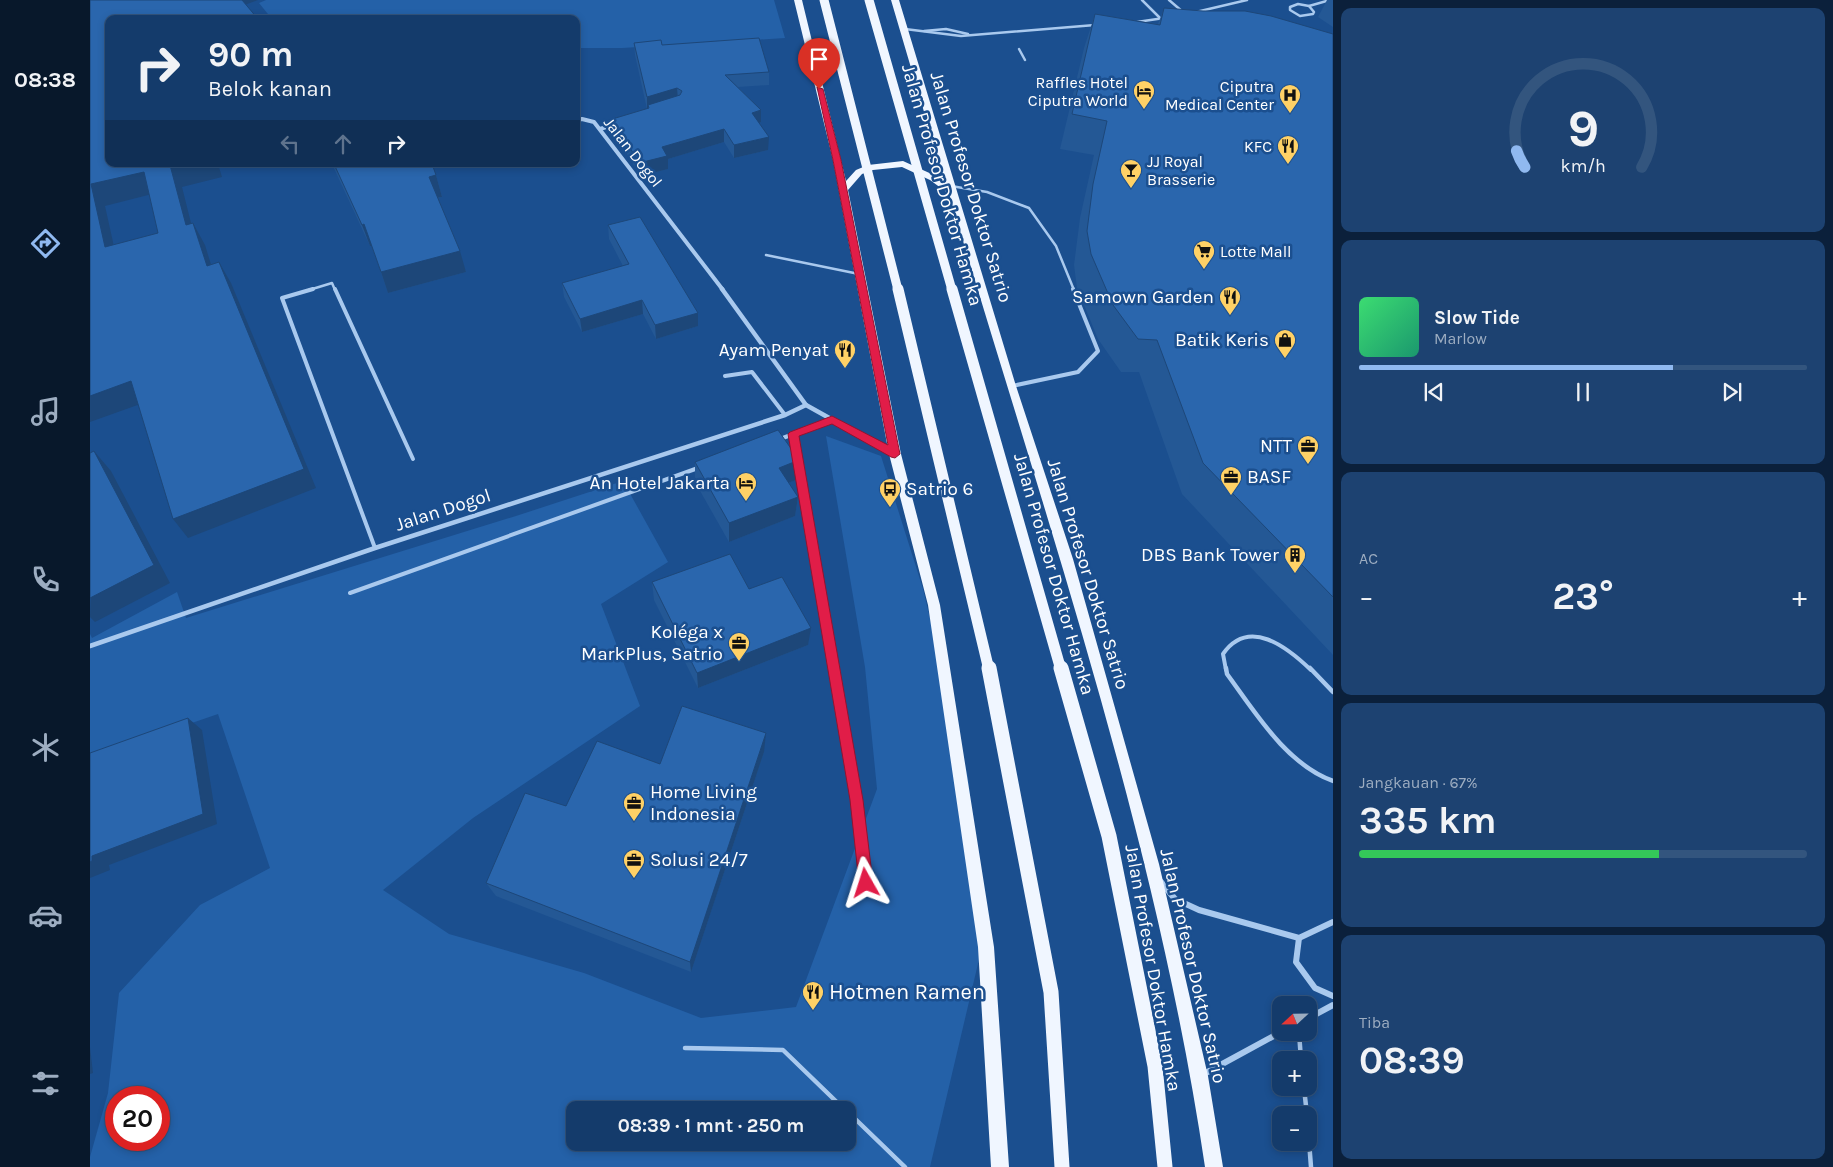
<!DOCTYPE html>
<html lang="id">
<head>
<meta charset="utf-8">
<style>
  body { margin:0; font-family:Karla,sans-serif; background:#1d4271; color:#f1f3f6; height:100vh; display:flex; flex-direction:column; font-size:19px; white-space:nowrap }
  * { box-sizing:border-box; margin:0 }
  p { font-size:16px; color:#9dadc1 }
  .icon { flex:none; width:28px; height:28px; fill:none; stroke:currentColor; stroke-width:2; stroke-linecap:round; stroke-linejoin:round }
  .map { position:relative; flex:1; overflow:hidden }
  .drawer { display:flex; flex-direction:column; gap:8px; padding:8px; background:#0b203b; width:500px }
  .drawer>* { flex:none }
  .guide { position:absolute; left:15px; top:15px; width:475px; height:152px; border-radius:10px; box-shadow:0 2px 8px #0003,0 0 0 1px #33557e; background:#143b6b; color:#f1f3f6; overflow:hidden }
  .needle { width:32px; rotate:248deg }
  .buttons { position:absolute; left:1182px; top:996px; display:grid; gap:10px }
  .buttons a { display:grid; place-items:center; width:45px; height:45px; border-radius:10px; background:#143b6b; box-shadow:0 2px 8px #0003,0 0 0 1px #33557e; font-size:25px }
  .speed { position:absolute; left:15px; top:1086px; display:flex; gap:10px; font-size:25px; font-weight:700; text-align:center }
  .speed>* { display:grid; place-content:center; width:65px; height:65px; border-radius:50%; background:#143b6b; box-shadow:0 2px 8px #0003,0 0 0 1px #33557e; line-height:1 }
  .speed .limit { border:8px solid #d22; background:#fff; color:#111 }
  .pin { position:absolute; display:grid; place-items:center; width:42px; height:42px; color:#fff; margin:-51px -21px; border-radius:50% 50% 50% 0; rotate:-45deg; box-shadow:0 0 5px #0007 }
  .pin .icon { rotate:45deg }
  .me { position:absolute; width:55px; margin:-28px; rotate:354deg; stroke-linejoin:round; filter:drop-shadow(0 0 4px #0008) }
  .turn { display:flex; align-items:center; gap:18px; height:105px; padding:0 20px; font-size:22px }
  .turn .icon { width:65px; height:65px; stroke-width:2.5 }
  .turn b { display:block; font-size:35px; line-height:42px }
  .lanes { display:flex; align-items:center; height:48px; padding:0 20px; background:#0003; justify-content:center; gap:25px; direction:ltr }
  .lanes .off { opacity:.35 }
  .big { font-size:38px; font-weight:700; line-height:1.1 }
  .drawer .tile { flex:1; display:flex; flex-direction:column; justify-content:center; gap:8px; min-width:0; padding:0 18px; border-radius:10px; background:#1d4271 }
  .drawer .dial { align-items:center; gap:0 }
  .dial svg { height:130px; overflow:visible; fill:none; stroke:#33557e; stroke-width:7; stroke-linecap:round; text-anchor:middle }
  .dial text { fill:#f1f3f6; stroke:none }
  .song { display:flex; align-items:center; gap:15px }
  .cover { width:60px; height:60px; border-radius:8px; background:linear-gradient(135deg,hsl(140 70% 55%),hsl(160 70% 35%)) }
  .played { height:5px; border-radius:2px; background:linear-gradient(90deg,#90b9f0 70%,#33557e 70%) }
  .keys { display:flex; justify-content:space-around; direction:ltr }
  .heat { display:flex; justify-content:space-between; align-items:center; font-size:28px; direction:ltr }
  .charge { height:8px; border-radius:4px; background:linear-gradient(90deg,#34c759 67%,#33557e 0) }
  .trip { position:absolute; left:476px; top:1101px; width:290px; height:50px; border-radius:10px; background:#143b6b; box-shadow:0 2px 8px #0003,0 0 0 1px #33557e; font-weight:700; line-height:50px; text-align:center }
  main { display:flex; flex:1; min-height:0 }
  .dock { display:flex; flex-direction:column; width:90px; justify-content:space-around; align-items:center; background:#08182b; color:#9dadc1 }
  .dock .icon { width:35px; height:35px }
  .dock .selected { color:#90b9f0 }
  .dock b { font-size:22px; color:#f1f3f6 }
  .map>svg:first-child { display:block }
  .green { fill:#2461a8; fill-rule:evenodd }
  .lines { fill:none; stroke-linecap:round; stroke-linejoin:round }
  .lane-far2 { stroke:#a9c9ee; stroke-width:2.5 }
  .lane-far1 { stroke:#a9c9ee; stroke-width:4 }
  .lane { stroke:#a9c9ee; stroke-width:4.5 }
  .street-far2 { stroke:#a9c9ee; stroke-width:4 }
  .street-far1 { stroke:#a9c9ee; stroke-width:4.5 }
  .street { stroke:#a9c9ee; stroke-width:6 }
  .primary { fill:#f0f6ff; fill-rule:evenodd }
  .primary-bridge-far2 { stroke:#f0f6ff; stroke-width:9 }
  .primary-bridge-far1 { stroke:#f0f6ff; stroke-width:11 }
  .primary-bridge { stroke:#f0f6ff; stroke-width:15 }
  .wall { fill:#245895 }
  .shaded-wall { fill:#1d4779 }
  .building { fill:#2a66ad; stroke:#1d4779; fill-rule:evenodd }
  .route { fill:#e11d48; stroke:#92132f }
  .labels { text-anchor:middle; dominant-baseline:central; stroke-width:5; stroke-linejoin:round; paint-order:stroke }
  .far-poi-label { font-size:16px; fill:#fff; stroke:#1b4f8f; text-anchor:end }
  .far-street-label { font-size:16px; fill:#fff; stroke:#1b4f8f }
  .street-label { font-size:19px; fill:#fff; stroke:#1b4f8f }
  .poi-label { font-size:19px; fill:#fff; stroke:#1b4f8f; text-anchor:end }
  .near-poi-label { font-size:22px; fill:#fff; stroke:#1b4f8f; text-anchor:start }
</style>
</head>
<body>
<main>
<nav class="dock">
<b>08:38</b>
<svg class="icon selected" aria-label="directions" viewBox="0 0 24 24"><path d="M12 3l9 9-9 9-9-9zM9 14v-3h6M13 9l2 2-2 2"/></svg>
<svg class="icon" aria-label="music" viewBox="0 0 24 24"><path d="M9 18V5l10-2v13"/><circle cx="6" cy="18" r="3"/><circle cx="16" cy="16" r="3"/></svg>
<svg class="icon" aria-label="phone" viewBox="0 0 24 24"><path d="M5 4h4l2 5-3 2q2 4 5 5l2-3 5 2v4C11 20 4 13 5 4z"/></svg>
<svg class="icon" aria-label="climate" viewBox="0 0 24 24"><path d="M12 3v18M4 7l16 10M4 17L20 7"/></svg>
<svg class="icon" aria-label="car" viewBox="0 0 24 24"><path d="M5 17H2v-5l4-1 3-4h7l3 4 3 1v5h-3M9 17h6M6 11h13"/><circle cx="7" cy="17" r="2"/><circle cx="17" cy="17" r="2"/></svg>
<svg class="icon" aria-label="filters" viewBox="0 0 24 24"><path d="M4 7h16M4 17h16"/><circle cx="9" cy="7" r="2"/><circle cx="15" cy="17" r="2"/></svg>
</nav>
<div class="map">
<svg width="1243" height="1167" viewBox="0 0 1243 1167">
  <rect width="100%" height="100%" fill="#1b4f8f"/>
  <g class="green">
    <polygon points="176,0 684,0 695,38 532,48 486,48 486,19 182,19 169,3"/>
    <path d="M736 436 791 456 833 589 878 777 895 934 840 1167H0V1157L18 1093 29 993 110 905 180 868 128 714 0 758V634L2 638 87 592 96 618 426 516 533 481 578 562 511 604 550 706 383 818 293 890 359 934 494 973 611 1018 706 1007 787 789 775 667ZM26 1098H69V1140H26ZM485 1110H758V1142H485Z"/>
  </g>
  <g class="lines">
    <g class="lane-far2">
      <polyline points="1052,0 1070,18"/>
      <polyline points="1079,0 1093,12"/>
      <polygon points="1208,4 1219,6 1224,12 1223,14 1210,16 1200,10 1200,7"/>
      <polyline points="1219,6 1240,0"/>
      <polyline points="1106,12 1157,0"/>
      <polyline points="1047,22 1074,18"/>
      <polyline points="815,29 871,36 1005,25"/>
      <polyline points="834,31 856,29 878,34"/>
      <polyline points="929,49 935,60"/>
      <polyline points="861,186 897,192 939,208 966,246 984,290"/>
      <polyline points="676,255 769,274"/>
      <polyline points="219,290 242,283 245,290"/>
    </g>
    <g class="lane-far1">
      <polyline points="223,289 192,298 285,548"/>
      <polyline points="245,289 323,459"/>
      <polyline points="635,376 662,372 695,415"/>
      <polyline points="922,386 988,372 1008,351 983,289"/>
      <polyline points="703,434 744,670"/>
      <polyline points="690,439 742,420"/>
      <polyline points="260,593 608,468"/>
      <path d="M1136 670 1133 654C1159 617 1197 647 1221 670"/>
    </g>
    <g class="lane">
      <polyline points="744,668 767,800 776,883"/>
      <path d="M1136 668 1137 674C1165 712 1196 764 1243 781"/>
      <polyline points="1220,668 1243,692"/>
      <polyline points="1209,1032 1211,1060"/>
      <polyline points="595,1048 693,1050 755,1110"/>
      <polyline points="1214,1088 1217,1115"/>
      <polyline points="758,1112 815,1167"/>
      <polyline points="1219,1141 1221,1167"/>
    </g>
    <g class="street-far2">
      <polyline points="486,120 492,119 504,122 633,290"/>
      <polyline points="510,129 526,124"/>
    </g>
    <g class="street-far1">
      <polyline points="632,289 716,405 802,453"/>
      <polyline points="0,646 285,548 695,415 716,405"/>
    </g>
    <g class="street">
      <polyline points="1071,882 1085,899 1109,910 1209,938 1243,922"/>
      <polyline points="1209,938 1206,962 1225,988 1243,996"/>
      <polyline points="1219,1018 1243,1005"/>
      <polyline points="1112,1075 1191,1032"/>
    </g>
    <path class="primary" d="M704 0H712L756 181 766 170 778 165 813 161 846 176 855 183 801 0H809L926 386 983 559 1069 864 1118 1076 1133 1167H1115C1066 835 954 515 859 194L840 180 812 167 783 170 772 174 758 190 811 454 850 605 904 947 919 1167H901L888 947 838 605 799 454 743 160Z"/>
    <g class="primary-bridge-far2">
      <polyline points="734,0 808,290"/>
      <polyline points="779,0 862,290"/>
    </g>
    <g class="primary-bridge-far1">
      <polyline points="808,289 899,670"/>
      <polyline points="862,289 971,670"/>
    </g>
    <g class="primary-bridge">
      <polyline points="899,668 961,992 972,1167"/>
      <polyline points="971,668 1019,836 1065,1066 1075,1167"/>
    </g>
  </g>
  <g class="wall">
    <polygon points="1237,0 1243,0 1243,27 1228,17"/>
    <polygon points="1074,8 1243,34 1243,655 1092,494 1049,372 1031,372 1008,339 987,288 984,265 990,218 1004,155 970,149 994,48 1005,14 1068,24"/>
    <polygon points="544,43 572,45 679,72 679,85 648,87 671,110 671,122 669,123 678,150 644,158 634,142 578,159 578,169 550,176 537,154 520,133 519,120 557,109 545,55"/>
    <polygon points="242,164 353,164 343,166 346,175 352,197 348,198 376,272 298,293 282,246 280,246"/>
    <polygon points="518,225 608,326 566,339 553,314 492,332 474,297 472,283 533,266 519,239"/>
    <polygon points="605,462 706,480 698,483 708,497 705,516 639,542 605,482"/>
    <polygon points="562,582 659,589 718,645 608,688 564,600"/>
    <polygon points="674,752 601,972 406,896 396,883 476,806 570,764"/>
  </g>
  <g class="shaded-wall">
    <polygon points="146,0 168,0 149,7"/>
    <polygon points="587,88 588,100 558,105 558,110 557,110 557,97"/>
    <polygon points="671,110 671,122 662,126 662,113"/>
    <polygon points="634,129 634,142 578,159 578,169 550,176 549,163 572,147"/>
    <polygon points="679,137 678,150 644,158 644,145"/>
    <polygon points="86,164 128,164 132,177 92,187 107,247 96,225 80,165"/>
    <polygon points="340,164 353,164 341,167"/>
    <polygon points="54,172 66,193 15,206 29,269 15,247 1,184"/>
    <polygon points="346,175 352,197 345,198 339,177"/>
    <polygon points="103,223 115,245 128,287 117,266"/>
    <polygon points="274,224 282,246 280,246 272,225"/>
    <polygon points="370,251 376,272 298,293 291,272"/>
    <polygon points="129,262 141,283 226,488 98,538 83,519"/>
    <polygon points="552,300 553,314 492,332 490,319"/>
    <polygon points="608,313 608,326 566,339 565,325"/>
    <polygon points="41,381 56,402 0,422 0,396"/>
    <polygon points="4,451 21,471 80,583 5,622 0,617"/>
    <polygon points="709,460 706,480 687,487 689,468"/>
    <polygon points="708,497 705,516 639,542 639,523"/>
    <polygon points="721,628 718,645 608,688 607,673"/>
    <polygon points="98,718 112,730 127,824 19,865 20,870 0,878 0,862 2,856"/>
    <polygon points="676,733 674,752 601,972 600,962"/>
    <polygon points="0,1047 3,1073 0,1074"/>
  </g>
  <g class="building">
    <path d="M0 0H152L168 19H19V164H86L80 165 96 225 103 223 117 266 129 262 214 469 83 519 41 381 0 396ZM54 172 68 233 15 247 1 184Z"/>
    <polygon points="1074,8 1113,11 1155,11 1181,16 1243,34 1243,597 1113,463 1067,340 1048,339 1023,305 1001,254 997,231 1003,184 1017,121 982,114 1005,14 1070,25"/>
    <polygon points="669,38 679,72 635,75 671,110 662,113 679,137 644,145 634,129 572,147 577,156 549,163 536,141 519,120 559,108 558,105 590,95 592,91 587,88 557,97 544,43 571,40 572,45"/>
    <polygon points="244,164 342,164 346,175 339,177 370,251 291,272 274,224 272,225"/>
    <polygon points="550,217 608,313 565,325 552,300 490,319 472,283 539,264 518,225"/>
    <polygon points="688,430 709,460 689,468 708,497 639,523 605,462"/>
    <polygon points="4,451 64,565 0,598 0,453"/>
    <polygon points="640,554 659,589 692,577 721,628 607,673 562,582"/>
    <polygon points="592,706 676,733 600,962 396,883 435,793 476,806 507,741 570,764"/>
    <polygon points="98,718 113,814 2,856 2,861 0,862 0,753"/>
  </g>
  <polygon class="route" points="727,87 733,89 751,160 810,454 805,458 801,457 742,424 709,436 773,800 783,883 781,888 776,890 771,888 769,883 760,800 698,434 700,432 742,416 798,445 743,160"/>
  <defs>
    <g id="hotel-pin" transform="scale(1.125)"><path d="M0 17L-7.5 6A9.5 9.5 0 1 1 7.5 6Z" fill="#ffd166" stroke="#1b4f8f"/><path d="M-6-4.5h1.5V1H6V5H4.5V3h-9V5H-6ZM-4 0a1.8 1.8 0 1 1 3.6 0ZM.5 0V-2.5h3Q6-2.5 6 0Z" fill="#111"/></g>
    <g id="hospital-pin" transform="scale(1.125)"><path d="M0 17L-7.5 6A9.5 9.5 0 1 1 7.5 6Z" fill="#ffd166" stroke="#1b4f8f"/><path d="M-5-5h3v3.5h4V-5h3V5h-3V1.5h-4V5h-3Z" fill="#111"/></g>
    <g id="restaurant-pin" transform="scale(1.125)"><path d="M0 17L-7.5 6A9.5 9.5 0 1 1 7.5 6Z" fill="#ffd166" stroke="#1b4f8f"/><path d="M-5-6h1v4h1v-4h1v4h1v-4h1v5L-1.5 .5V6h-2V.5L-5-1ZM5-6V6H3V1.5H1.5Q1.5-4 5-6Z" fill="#111"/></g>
    <g id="bar-pin" transform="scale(1.125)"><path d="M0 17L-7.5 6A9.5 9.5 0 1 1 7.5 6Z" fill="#ffd166" stroke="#1b4f8f"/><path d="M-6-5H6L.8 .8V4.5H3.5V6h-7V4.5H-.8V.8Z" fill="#111"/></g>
    <g id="supermarket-pin" transform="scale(1.125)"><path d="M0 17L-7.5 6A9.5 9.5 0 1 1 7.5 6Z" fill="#ffd166" stroke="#1b4f8f"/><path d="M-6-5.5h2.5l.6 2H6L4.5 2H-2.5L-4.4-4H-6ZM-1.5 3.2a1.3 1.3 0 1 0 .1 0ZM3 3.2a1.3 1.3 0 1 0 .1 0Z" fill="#111"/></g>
    <g id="shop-pin" transform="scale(1.125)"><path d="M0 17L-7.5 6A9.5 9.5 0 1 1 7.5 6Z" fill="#ffd166" stroke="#1b4f8f"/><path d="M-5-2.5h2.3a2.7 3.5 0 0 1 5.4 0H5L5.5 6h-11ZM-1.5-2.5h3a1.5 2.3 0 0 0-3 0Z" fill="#111"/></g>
    <g id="office-pin" transform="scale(1.125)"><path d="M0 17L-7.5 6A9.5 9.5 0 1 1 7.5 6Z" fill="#ffd166" stroke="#1b4f8f"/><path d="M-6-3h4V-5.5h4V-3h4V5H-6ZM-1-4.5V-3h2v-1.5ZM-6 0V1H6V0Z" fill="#111"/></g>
    <g id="bus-pin" transform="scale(1.125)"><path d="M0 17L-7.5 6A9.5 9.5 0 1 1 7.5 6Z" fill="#ffd166" stroke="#1b4f8f"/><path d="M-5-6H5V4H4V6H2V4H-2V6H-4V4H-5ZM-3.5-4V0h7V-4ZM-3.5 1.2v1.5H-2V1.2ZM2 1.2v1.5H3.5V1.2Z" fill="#111"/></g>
    <g id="building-pin" transform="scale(1.125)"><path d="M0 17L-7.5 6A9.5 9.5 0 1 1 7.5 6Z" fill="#ffd166" stroke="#1b4f8f"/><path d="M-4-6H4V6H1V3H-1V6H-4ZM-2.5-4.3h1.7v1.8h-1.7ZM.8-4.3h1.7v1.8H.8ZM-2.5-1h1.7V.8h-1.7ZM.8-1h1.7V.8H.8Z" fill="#111"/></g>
  </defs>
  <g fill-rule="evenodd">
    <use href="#hotel-pin" x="1054" y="91"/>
    <use href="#hospital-pin" x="1200" y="95"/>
    <use href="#restaurant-pin" x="1198" y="146"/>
    <use href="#bar-pin" x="1041" y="170"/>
    <use href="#supermarket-pin" x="1114" y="251"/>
    <use href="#restaurant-pin" x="1140" y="297"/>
    <use href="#shop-pin" x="1195" y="340"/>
    <use href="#restaurant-pin" x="755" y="350"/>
    <use href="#office-pin" x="1218" y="446"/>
    <use href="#office-pin" x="1141" y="477"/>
    <use href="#hotel-pin" x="656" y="483"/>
    <use href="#bus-pin" x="800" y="489"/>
    <use href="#building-pin" x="1205" y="555"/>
    <use href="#office-pin" x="649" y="643"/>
    <use href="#office-pin" x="544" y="803"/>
    <use href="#office-pin" x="544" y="860"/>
    <use href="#restaurant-pin" x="723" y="992"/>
  </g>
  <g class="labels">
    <g class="far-poi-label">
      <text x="1038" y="82">Raffles Hotel<tspan x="1038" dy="18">Ciputra World</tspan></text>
      <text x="1184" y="86">Ciputra<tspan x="1184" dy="18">Medical Center</tspan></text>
      <text x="1182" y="146">KFC</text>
      <text x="1057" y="161" text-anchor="start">JJ Royal<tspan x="1057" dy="18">Brasserie</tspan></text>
      <text x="1130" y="251" text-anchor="start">Lotte Mall</text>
    </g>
    <g class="far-street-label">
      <text transform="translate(543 152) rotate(52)">Jalan Dogol</text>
    </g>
    <g class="street-label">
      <text transform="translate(852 185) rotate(74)">Jalan Profesor Doktor Hamka</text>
      <text transform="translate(881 187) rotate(73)">Jalan Profesor Doktor Satrio</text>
      <text transform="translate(353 510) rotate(-18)">Jalan Dogol</text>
      <text transform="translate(964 574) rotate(74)">Jalan Profesor Doktor Hamka</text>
      <text transform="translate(998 574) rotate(73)">Jalan Profesor Doktor Satrio</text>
      <text transform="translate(1103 966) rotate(77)">Jalan Profesor Doktor Satrio</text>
      <text transform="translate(1063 968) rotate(80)">Jalan Profesor Doktor Hamka</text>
    </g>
    <g class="poi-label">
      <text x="1124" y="297">Samown Garden</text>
      <text x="1179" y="340">Batik Keris</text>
      <text x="739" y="350">Ayam Penyat</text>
      <text x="1202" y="446">NTT</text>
      <text x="1157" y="477" text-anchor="start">BASF</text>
      <text x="640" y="483">An Hotel Jakarta</text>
      <text x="816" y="489" text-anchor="start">Satrio 6</text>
      <text x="1189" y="555">DBS Bank Tower</text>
      <text x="633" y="632">Koléga x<tspan x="633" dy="22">MarkPlus, Satrio</tspan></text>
      <text x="560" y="792" text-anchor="start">Home Living<tspan x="560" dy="22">Indonesia</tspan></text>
      <text x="560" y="860" text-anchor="start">Solusi 24/7</text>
    </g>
    <g class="near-poi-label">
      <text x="739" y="992">Hotmen Ramen</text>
    </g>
  </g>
</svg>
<div class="buttons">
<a><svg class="needle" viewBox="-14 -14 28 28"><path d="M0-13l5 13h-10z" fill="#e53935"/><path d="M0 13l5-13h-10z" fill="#9dadc1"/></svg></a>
<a>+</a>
<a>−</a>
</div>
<div class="speed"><div class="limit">20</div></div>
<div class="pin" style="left:729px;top:89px;background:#d93025"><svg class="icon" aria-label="arrive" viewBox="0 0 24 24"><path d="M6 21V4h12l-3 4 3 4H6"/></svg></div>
<svg class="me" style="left:776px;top:883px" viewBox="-20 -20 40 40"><path d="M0-17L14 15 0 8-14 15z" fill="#e11d48" stroke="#fff" stroke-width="4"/></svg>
<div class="trip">08:39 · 1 mnt · 250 m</div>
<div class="guide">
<div class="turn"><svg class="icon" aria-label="right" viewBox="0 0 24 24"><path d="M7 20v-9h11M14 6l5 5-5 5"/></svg><div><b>90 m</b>Belok kanan</div></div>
<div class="lanes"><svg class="icon off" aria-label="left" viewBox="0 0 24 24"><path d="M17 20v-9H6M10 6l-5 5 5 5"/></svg><svg class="icon off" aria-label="ahead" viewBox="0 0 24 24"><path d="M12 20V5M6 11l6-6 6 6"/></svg><svg class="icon" aria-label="right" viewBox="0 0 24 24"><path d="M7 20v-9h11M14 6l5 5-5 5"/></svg></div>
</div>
</div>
<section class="drawer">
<div class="tile dial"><svg viewBox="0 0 100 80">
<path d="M14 69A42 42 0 1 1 86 69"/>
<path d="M14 69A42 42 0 0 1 9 59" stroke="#90b9f0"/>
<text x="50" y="56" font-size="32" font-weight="700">9</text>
<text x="50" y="72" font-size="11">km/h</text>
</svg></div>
<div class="tile">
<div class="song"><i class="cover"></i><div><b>Slow Tide</b><p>Marlow</p></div></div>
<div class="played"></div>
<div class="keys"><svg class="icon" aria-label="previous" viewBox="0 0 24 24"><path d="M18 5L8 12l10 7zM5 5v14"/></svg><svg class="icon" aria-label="pause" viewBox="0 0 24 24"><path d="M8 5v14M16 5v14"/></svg><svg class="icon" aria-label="next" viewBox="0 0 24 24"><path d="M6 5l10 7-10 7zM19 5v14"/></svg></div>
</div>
<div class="tile"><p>AC</p>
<div class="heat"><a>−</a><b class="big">23°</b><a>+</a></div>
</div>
<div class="tile"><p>Jangkauan · 67%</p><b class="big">335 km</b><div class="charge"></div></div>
<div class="tile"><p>Tiba</p><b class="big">08:39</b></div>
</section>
</main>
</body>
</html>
